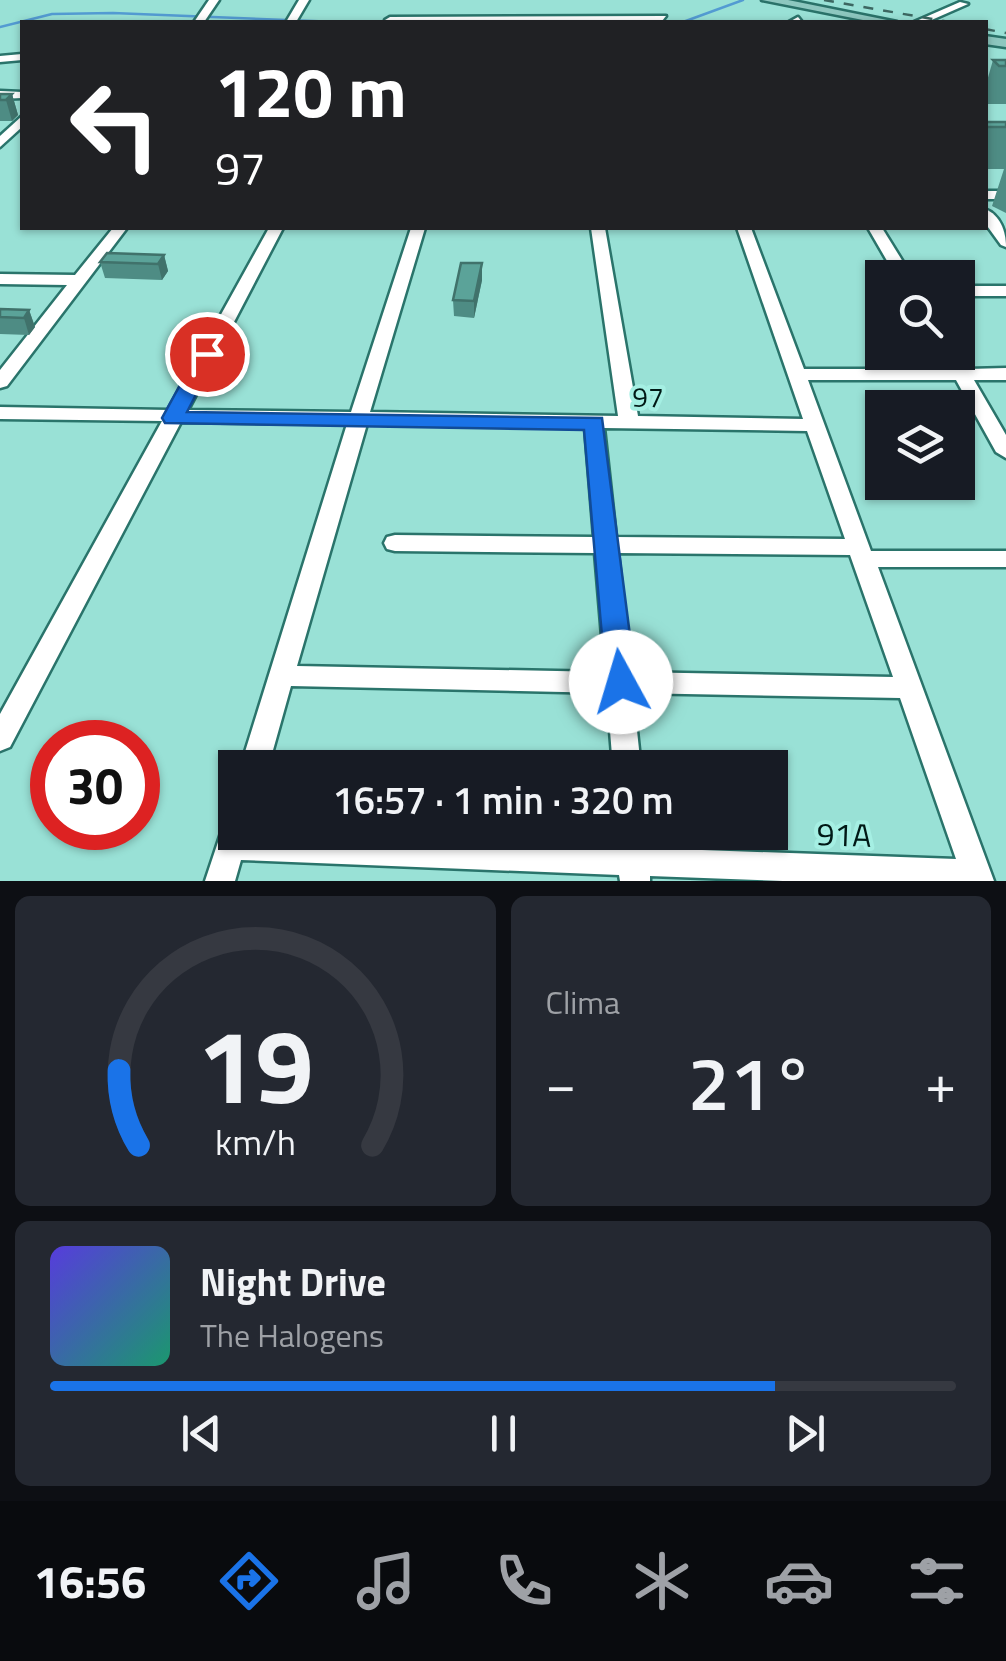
<!DOCTYPE html>
<html lang="es">
<head>
<meta charset="utf-8">
<style>
  body { margin:0; font-family:"Titillium Web",sans-serif; background:#242831; color:#f1f3f6; height:100vh; display:flex; flex-direction:column; font-size:38px; white-space:nowrap }
  * { box-sizing:border-box; margin:0 }
  p { font-size:32px; color:#9ea1a6 }
  .icon { flex:none; width:55px; height:55px; fill:none; stroke:currentColor; stroke-width:2; stroke-linecap:round; stroke-linejoin:round }
  .map { position:relative; height:881px; overflow:hidden }
  .details { display:flex; flex-direction:column; gap:15px; padding:15px; background:#0d0f14; flex:1 }
  .details>* { flex:none }
  .hud { position:absolute; left:20px; top:20px; width:968px; height:210px; border-radius:0px; box-shadow:0 2px 8px #0004; background:#202124; color:#fff; overflow:hidden }
  .fabs { position:absolute; left:865px; top:260px; display:grid; gap:20px }
  .fabs a { display:grid; place-items:center; width:110px; height:110px; border-radius:0px; background:#171b24; box-shadow:0 2px 8px #0004; font-size:50px }
  .speed { position:absolute; left:30px; top:720px; display:flex; gap:20px; font-size:50px; font-weight:700; text-align:center }
  .speed>* { display:grid; place-content:center; width:130px; height:130px; border-radius:50%; background:#171b24; box-shadow:0 2px 8px #0004; line-height:1 }
  .speed .limit { border:15px solid #d22; background:#fff; color:#111 }
  .pin { position:absolute; display:grid; place-items:center; width:85px; height:85px; color:#fff; margin:-42px; border:5px solid #fff; border-radius:50%; box-shadow:0 2px 10px #0007 }
  .me { position:absolute; width:110px; margin:-55px; rotate:354deg; stroke-linejoin:round; filter:drop-shadow(0 0 8px #0008) }
  .turn { display:flex; align-items:center; gap:35px; height:210px; padding:0 30px; font-size:45px }
  .turn .icon { width:130px; height:130px; stroke-width:2.5 }
  .turn b { display:block; font-size:70px; line-height:85px }
  .big { font-size:75px; font-weight:600; line-height:1.1 }
  .details .tile { flex:1; display:flex; flex-direction:column; justify-content:center; gap:15px; min-width:0; padding:0 35px; border-radius:15px; background:#242831 }
  .details .dial { align-items:center; gap:0 }
  .dial svg { height:260px; overflow:visible; fill:none; stroke:#363941; stroke-width:7; stroke-linecap:round; text-anchor:middle }
  .dial text { fill:#f1f3f6; stroke:none }
  .song { display:flex; align-items:center; gap:30px }
  .cover { width:120px; height:120px; border-radius:15px; background:linear-gradient(135deg,hsl(250 70% 55%),hsl(160 70% 35%)) }
  .played { height:10px; border-radius:5px; background:linear-gradient(90deg,#1a73e8 80%,#363941 80%) }
  .keys { display:flex; justify-content:space-around; direction:ltr }
  .heat { display:flex; justify-content:space-between; align-items:center; font-size:55px; direction:ltr }
  .details .tiles { flex:1; display:grid; gap:15px; grid-template-columns:1fr 1fr }
  .tile:last-child { grid-column:span 2 }
  .trip { position:absolute; left:218px; top:750px; width:570px; height:100px; border-radius:0px; background:#171b24; box-shadow:0 2px 8px #0004; font-weight:600; line-height:100px; text-align:center }
  .dock { display:flex; height:160px; justify-content:space-around; align-items:center; background:#090b0e; color:#9ea1a6 }
  .dock .icon { width:70px; height:70px }
  .dock .on { color:#1a73e8 }
  .dock b { font-size:45px; color:#f1f3f6 }
  .map>svg:first-child { display:block }
  .lines { fill:none; stroke-linecap:round; stroke-linejoin:round }
  .stream { stroke:#539bd2; stroke-width:2.5 }
  .minor-casing { stroke:#2a746b; stroke-width:5 }
  .major-casing { stroke:#2a7269; stroke-width:5 }
  .minor { fill:#fff; fill-rule:evenodd }
  .major { fill:#8dc7bf; fill-rule:evenodd }
  .rail { stroke:#3c6761; stroke-width:2.5; stroke-dasharray:10 10; stroke-linecap:butt }
  .wall { fill:#4e8c84 }
  .shaded-wall { fill:#40726b }
  .building { fill:#5ba399; stroke:#40726b; stroke-width:2.5 }
  .route { fill:#1a73e8; stroke:#114b97; stroke-width:2.5 }
  .labels { text-anchor:middle; dominant-baseline:central; stroke-width:8; stroke-linejoin:round; paint-order:stroke }
  .street-label { font-size:28px; fill:#001916; stroke:#a5efe3 }
  .near-street-label { font-size:32px; fill:#001916; stroke:#a5efe3 }
</style>
</head>
<body>
<div class="map">
<svg width="1006" height="881" viewBox="0 0 1006 881">
  <rect width="100%" height="100%" fill="#99e1d6"/>
  <g class="lines">
    <g class="stream">
      <polyline points="683,22 743,0"/>
      <polyline points="0,27 52,14 113,13 338,22"/>
    </g>
    <g class="minor-casing">
      <g id="minor">
        <polygon points="209,0 219,0 204,22 194,22"/>
        <polygon points="299,0 309,0 296,22 286,22"/>
        <polygon points="960,2 968,4 927,22 914,22"/>
        <polygon points="666,16 662,21 385,20 390,17"/>
        <polygon points="798,17 802,22 789,22"/>
        <polygon points="22,54 22,60 0,62 0,56"/>
        <polygon points="0,91 22,92 22,98 0,99"/>
        <polygon points="22,116 22,127 0,147 0,136"/>
        <rect x="985" y="191" width="21" height="8"/>
        <path d="M985 209C1000 215 1006 231 1006 247L1001 245 985 223Z"/>
        <polygon points="113,228 127,228 7,386 0,388 0,370 67,285 0,284 0,274 75,275"/>
        <path d="M269 228H283L188 410 351 412 411 228H425L370 412 618 416 591 228H605L638 416 803 419 737 228H751L804 369H949L940 352 958 351 968 369 1006 368V380H974L1006 435V458L996 452 956 380H808L871 551H1006V567H878L994 881H783L650 876V881H620L619 875 241 860 235 881H205L225 821 235 818V832L617 846 616 832H646L647 848 956 859 900 698 633 693 641 768H613L607 693 291 686 268 768H240L347 424 181 422 10 747 0 751V714L162 421 0 419V407L168 410ZM367 424 585 428 594 537 395 535 387 537 384 543 387 549 395 551 595 553 605 672 297 666ZM604 428 807 431 845 539 616 537ZM618 553 850 555 893 677 631 672Z"/>
        <polygon points="868,228 882,228 913,278 897,278"/>
        <rect x="958" y="286" width="48" height="10"/>
      </g>
    </g>
    <g class="major-casing">
      <g id="major">
        <polygon points="762,0 788,0 897,22 873,22"/>
        <polygon points="985,36 1006,39 1006,47 985,44"/>
      </g>
    </g>
    <use href="#minor" class="minor"/>
    <use href="#major" class="major"/>
    <g class="rail">
      <polyline points="824,0 949,22"/>
      <polyline points="985,29 1006,33"/>
    </g>
  </g>
  <g class="wall">
    <polygon points="993,60 1006,60 1006,104 988,104 985,101 985,88"/>
    <polygon points="0,94 12,94 18,115 12,121 0,121"/>
    <polygon points="985,122 1006,122 1006,213 992,206 1004,169 985,169"/>
    <polygon points="164,255 168,271 162,280 105,278 100,262"/>
    <polygon points="482,263 482,280 474,318 454,316 453,300"/>
    <polygon points="0,309 29,310 35,327 29,335 0,334"/>
    <polygon points="896,352 946,352 943,361 936,366 903,366"/>
  </g>
  <g class="shaded-wall">
    <polygon points="12,94 18,115 12,121 6,100"/>
    <polygon points="164,255 168,271 162,280 158,264"/>
    <polygon points="482,263 482,280 474,318 474,301"/>
    <polygon points="29,310 35,327 29,335 24,318"/>
    <polygon points="940,352 946,352 943,361 936,366"/>
  </g>
  <g class="building">
    <polygon points="993,60 1006,60 1006,66 999,66"/>
    <polygon points="0,94 12,94 6,100 0,100"/>
    <rect x="985" y="122" width="21" height="5"/>
    <polygon points="107,253 164,255 158,264 100,262"/>
    <polygon points="461,263 482,263 474,301 453,300"/>
    <polygon points="0,309 29,310 24,318 0,317"/>
  </g>
  <polygon class="route" points="207,348 217,354 187,412 602,418 636,682 631,691 621,694 611,691 606,682 584,430 165,423 162,418 197,354"/>
  <g class="labels">
    <g class="street-label">
      <text x="648" y="396">97</text>
    </g>
    <g class="near-street-label">
      <text transform="translate(844 834) rotate(2)">91A</text>
    </g>
  </g>
</svg>
<div class="fabs">
<a><svg class="icon" aria-label="search" viewBox="0 0 24 24"><circle cx="10" cy="10" r="6"/><path d="M15 15l6 6"/></svg></a>
<a><svg class="icon" aria-label="layers" viewBox="0 0 24 24"><path d="M12 4l9 5-9 5-9-5zM3 14l9 5 9-5"/></svg></a>
</div>
<div class="speed"><div class="limit">30</div></div>
<div class="pin" style="left:207px;top:354px;background:#d93025"><svg class="icon" aria-label="arrive" viewBox="0 0 24 24"><path d="M6 21V4h12l-3 4 3 4H6"/></svg></div>
<svg class="me" style="left:621px;top:682px" viewBox="-20 -20 40 40"><circle r="19" fill="#fff"/><path d="M0-13L10 11 0 6-10 11z" fill="#1a73e8"/></svg>
<div class="trip">16:57 · 1 min · 320 m</div>
<div class="hud">
<div class="turn"><svg class="icon" aria-label="left" viewBox="0 0 24 24"><path d="M17 20v-9H6M10 6l-5 5 5 5"/></svg><div><b>120 m</b>97</div></div>
</div>
</div>
<section class="details">
<div class="tiles">
<div class="tile dial"><svg viewBox="0 0 100 80">
<path d="M14 69A42 42 0 1 1 86 69"/>
<path d="M14 69A42 42 0 0 1 8 46" stroke="#1a73e8"/>
<text x="50" y="56" font-size="32" font-weight="700">19</text>
<text x="50" y="72" font-size="11">km/h</text>
</svg></div>
<div class="tile"><p>Clima</p>
<div class="heat"><a>−</a><b class="big">21°</b><a>+</a></div>
</div>
<div class="tile">
<div class="song"><i class="cover"></i><div><b>Night Drive</b><p>The Halogens</p></div></div>
<div class="played"></div>
<div class="keys"><svg class="icon" aria-label="previous" viewBox="0 0 24 24"><path d="M18 5L8 12l10 7zM5 5v14"/></svg><svg class="icon" aria-label="pause" viewBox="0 0 24 24"><path d="M8 5v14M16 5v14"/></svg><svg class="icon" aria-label="next" viewBox="0 0 24 24"><path d="M6 5l10 7-10 7zM19 5v14"/></svg></div>
</div>
</div>
</section>
<nav class="dock">
<b>16:56</b>
<svg class="icon on" aria-label="directions" viewBox="0 0 24 24"><path d="M12 3l9 9-9 9-9-9zM9 14v-3h6M13 9l2 2-2 2"/></svg>
<svg class="icon" aria-label="music" viewBox="0 0 24 24"><path d="M9 18V5l10-2v13"/><circle cx="6" cy="18" r="3"/><circle cx="16" cy="16" r="3"/></svg>
<svg class="icon" aria-label="phone" viewBox="0 0 24 24"><path d="M5 4h4l2 5-3 2q2 4 5 5l2-3 5 2v4C11 20 4 13 5 4z"/></svg>
<svg class="icon" aria-label="climate" viewBox="0 0 24 24"><path d="M12 3v18M4 7l16 10M4 17L20 7"/></svg>
<svg class="icon" aria-label="car" viewBox="0 0 24 24"><path d="M5 17H2v-5l4-1 3-4h7l3 4 3 1v5h-3M9 17h6M6 11h13"/><circle cx="7" cy="17" r="2"/><circle cx="17" cy="17" r="2"/></svg>
<svg class="icon" aria-label="filters" viewBox="0 0 24 24"><path d="M4 7h16M4 17h16"/><circle cx="9" cy="7" r="2"/><circle cx="15" cy="17" r="2"/></svg>
</nav>
</body>
</html>
